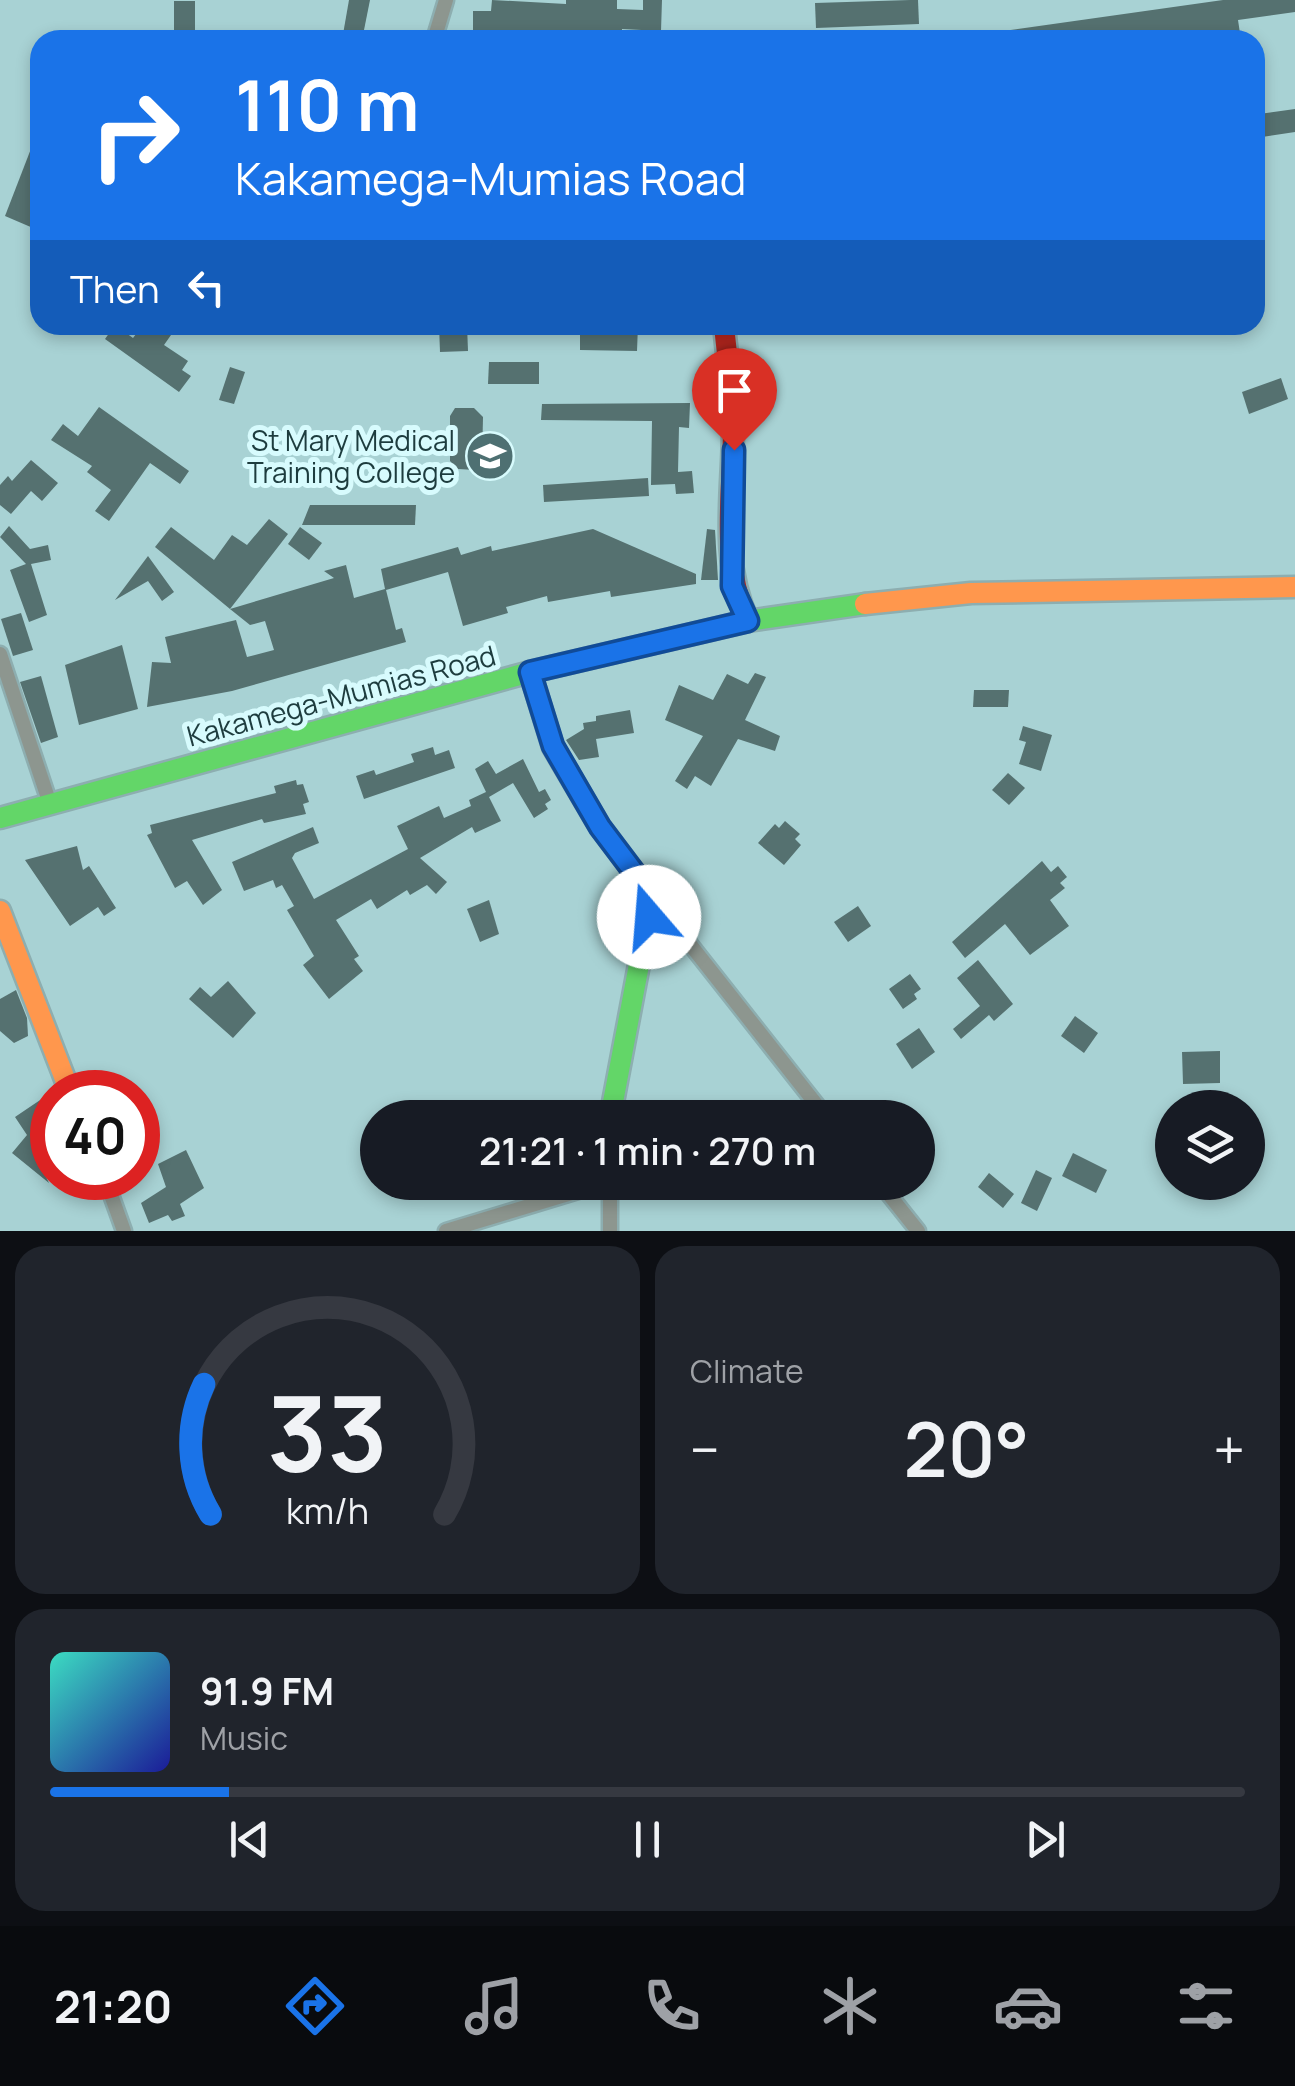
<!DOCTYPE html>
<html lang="en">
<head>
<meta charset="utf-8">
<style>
  body { margin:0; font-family:Manrope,sans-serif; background:#20242c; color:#f1f3f6; height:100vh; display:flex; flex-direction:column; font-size:38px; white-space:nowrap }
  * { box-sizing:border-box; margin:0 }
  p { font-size:32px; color:#9ea1a6 }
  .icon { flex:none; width:55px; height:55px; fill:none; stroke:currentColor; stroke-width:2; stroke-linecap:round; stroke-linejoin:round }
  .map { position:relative; height:1231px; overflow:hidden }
  .panel { display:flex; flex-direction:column; gap:15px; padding:15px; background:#0d0f14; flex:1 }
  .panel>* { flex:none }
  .hud { position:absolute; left:30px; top:30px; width:1235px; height:305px; border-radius:30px; box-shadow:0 5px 15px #0003; background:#1a73e8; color:#fff; overflow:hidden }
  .fabs { position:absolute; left:1155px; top:1090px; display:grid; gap:20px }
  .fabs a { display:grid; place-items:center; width:110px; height:110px; border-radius:50%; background:#171b24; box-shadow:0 5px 15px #0003; font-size:50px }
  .speed { position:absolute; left:30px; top:1070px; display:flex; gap:20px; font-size:50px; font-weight:700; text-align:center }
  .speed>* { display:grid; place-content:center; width:130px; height:130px; border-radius:50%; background:#171b24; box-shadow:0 5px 15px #0003; line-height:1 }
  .speed .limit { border:15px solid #d22; background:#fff; color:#111 }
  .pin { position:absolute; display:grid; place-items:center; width:85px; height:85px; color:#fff; margin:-102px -42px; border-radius:50% 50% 50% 0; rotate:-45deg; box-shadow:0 0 10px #0007 }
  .pin .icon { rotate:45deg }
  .me { position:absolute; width:110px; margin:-55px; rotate:342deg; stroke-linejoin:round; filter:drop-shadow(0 0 8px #0008) }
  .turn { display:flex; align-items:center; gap:35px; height:210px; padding:0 40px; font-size:45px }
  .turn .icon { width:130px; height:130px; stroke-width:2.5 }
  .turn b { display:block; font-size:70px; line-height:85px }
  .then { display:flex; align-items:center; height:95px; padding:0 40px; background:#0003; gap:20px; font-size:38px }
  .big { font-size:75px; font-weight:600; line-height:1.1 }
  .panel .widget { flex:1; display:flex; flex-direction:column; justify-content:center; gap:15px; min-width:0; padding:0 35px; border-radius:30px; background:#20242c }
  .panel .dial { align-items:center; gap:0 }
  .dial svg { height:260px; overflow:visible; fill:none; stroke:#363941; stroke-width:7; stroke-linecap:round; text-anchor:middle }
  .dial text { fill:#f1f3f6; stroke:none }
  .song { display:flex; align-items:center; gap:30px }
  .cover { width:120px; height:120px; border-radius:15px; background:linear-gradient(135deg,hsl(170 70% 55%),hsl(240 70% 35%)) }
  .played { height:10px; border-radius:5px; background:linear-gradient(90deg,#1a73e8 15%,#363941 15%) }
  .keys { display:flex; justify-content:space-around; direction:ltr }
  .heat { display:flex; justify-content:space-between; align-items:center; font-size:55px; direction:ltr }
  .panel .tiles { flex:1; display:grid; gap:15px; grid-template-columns:1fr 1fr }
  .widget:last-child { grid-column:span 2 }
  .trip { position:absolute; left:360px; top:1100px; width:575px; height:100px; border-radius:50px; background:#171b24; box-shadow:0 5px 15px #0003; font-weight:600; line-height:100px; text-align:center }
  .dock { display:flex; height:160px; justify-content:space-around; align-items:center; background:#090b0e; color:#9ea1a6 }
  .dock .icon { width:70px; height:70px }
  .dock .on { color:#1a73e8 }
  .dock b { font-size:45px; color:#f1f3f6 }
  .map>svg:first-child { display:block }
  .building { fill:#557170 }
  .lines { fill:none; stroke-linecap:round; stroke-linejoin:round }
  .street-casing { stroke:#8daeb0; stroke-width:19 }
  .fast-casing { stroke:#8daeb0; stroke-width:25 }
  .slow-casing { stroke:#8daeb0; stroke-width:25 }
  .jam-casing { stroke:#8daeb0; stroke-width:25 }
  .street { stroke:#8d968f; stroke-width:14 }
  .fast { stroke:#63d668; stroke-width:20 }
  .slow { stroke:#ff974d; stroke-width:20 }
  .jam { stroke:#b3261e; stroke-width:20 }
  .route-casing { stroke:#114b97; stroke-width:25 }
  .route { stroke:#1a73e8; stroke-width:18 }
  .labels { text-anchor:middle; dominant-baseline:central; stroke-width:10; stroke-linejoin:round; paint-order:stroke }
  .poi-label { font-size:28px; fill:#1d3c3e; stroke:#d7fbfd; text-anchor:end }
  .street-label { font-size:28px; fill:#1d3c3e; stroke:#d7fbfd }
</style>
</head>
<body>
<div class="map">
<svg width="1295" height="1231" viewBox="0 0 1295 1231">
  <rect width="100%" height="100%" fill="#a8d2d4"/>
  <g class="building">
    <polygon points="349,0 370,0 362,40 342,40"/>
    <polygon points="492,0 566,4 566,0 617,0 617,9 643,10 643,0 662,0 661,31 622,29 622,40 473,39 473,11 491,11"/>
    <polygon points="910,0 918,0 919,24 816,28 815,3"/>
    <polygon points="1223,0 1295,0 1295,12 1238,20 1241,40 1217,40 1215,30 1132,40 997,40 996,32"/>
    <rect x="174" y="1" width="21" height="35"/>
    <polygon points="1295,109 1295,132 1262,137 1259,114"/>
    <polygon points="39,128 40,128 40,231 5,216"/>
    <polygon points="115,325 133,338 143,325 178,325 164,345 188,361 182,370 191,376 179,392 105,339"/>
    <polygon points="439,325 467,325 468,351 440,352"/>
    <polygon points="612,325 638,325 637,351 580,350 580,329 612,329"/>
    <polygon points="489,362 539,362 539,384 488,384"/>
    <polygon points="230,367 245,372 234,404 219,400"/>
    <polygon points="1281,378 1288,399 1249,414 1242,392"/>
    <polygon points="690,403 689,428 679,427 678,472 692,471 694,493 676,494 675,484 651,485 652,421 541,420 542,404"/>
    <polygon points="99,407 189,471 180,484 150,463 109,521 95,511 111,490 87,472 92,466 51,440 63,424 78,436"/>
    <polygon points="455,408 474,408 483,417 482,462 475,470 458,469 450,461 450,416"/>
    <polygon points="31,460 58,483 42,501 31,491 11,514 0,505 0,485 8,476 12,481"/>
    <polygon points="648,478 649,496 544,502 543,485"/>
    <polygon points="310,505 416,505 415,525 302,525"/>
    <polygon points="269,519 288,534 230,609 155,547 171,527 214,560 232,535 247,545"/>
    <polygon points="9,526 30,549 48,545 51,560 31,564 47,615 29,622 10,570 26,564 0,537"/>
    <polygon points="300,527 322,543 309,560 288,544"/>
    <polygon points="593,529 696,574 696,584 611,597 610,591 548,602 547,596 506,607 508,613 463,626 448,572 386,590 396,630 402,628 406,642 232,691 147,707 152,662 171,663 165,637 236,620 247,657 274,650 265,621 250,625 230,609 334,578 324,571 346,565 354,598 385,589 381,569 458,547 461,555 491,546 492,551"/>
    <polygon points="707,529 715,530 718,580 701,580"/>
    <polygon points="148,556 174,592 162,601 148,581 115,600"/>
    <polygon points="21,613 33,650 13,656 1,619"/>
    <polygon points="122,645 138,709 79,725 65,665"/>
    <polygon points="755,673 766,677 745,720 780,736 775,751 738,739 711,786 695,776 687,789 675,781 703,736 665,720 679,685 713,700 727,674 748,684"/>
    <polygon points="41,676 58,737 41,743 20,682"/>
    <polygon points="974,690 1009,690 1008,707 973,707"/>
    <polygon points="630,710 634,733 596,739 599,757 579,760 566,740 584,729 583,723 596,721 596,716"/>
    <polygon points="1023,726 1052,735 1041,771 1019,764 1026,742 1019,740"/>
    <polygon points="433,747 435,755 449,750 455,768 364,799 356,776 374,770 376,775 414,762 411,754"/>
    <polygon points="523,759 539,792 545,789 551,800 545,804 548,809 534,818 513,783 489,797 501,821 475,833 472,827 420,858 447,882 436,894 427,885 410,895 407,890 377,909 371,899 336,920 359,956 354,959 363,971 329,999 303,965 314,956 287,910 294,906 282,885 276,888 273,880 244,891 232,862 313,827 319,843 295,853 292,858 314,899 408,849 397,826 439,806 444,818 471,806 469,800 486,792 475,769 488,761 496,774"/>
    <polygon points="1008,773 1025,788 1009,805 992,790"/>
    <polygon points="296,780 297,785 303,784 309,802 303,804 306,814 264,823 262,819 192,840 222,890 203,905 187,881 175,888 147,835 152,833 150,825 276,793 274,786"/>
    <polygon points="785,821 800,834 795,839 801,845 784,865 758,843 775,824 779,828"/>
    <polygon points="77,846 83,870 89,866 116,908 104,916 98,907 70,926 25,860"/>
    <polygon points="1042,861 1051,872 1058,866 1067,877 1060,883 1065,888 1050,900 1069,926 1030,955 1005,924 965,958 952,942"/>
    <polygon points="489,900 499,934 480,942 467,909"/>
    <polygon points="858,906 871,926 848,942 834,922"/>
    <polygon points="978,960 1013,1004 994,1021 989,1015 961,1039 953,1029 980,1006 957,978"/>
    <polygon points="910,974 921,989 914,994 917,999 903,1009 889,989"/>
    <polygon points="228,981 256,1013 233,1038 189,999 200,987 211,997"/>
    <polygon points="16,990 27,1018 28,1036 14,1043 0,1031 0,999"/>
    <polygon points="1075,1016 1098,1033 1084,1053 1061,1036"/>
    <polygon points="919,1028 935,1052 912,1069 896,1044"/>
    <polygon points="1220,1051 1220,1083 1183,1084 1182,1052"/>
    <polygon points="52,1092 52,1150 38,1160 49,1183 12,1153 27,1135 15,1117"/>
    <polygon points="186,1150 204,1188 180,1204 185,1216 172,1221 168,1215 149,1223 141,1203 166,1187 158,1164"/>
    <polygon points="1073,1153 1107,1170 1096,1193 1062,1176"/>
    <polygon points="1036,1170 1052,1178 1037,1211 1021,1203"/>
    <polygon points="989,1173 1014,1194 1003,1208 978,1187"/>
  </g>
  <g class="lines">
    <g class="street-casing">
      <g id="street">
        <polyline points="434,40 446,0"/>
        <polyline points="0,654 50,804"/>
        <polyline points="652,896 827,1118"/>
        <polyline points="105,1178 124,1231"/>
        <polyline points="610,1182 610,1231"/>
        <polyline points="879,1182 918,1231"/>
        <polyline points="446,1231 608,1182"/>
      </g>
    </g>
    <g class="fast-casing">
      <g id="fast">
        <polyline points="530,672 553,747 600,827 652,896 610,1118"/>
        <polyline points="0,818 530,672 748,621 865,604"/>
      </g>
    </g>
    <g class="slow-casing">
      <g id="slow">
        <polyline points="865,604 971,593 1295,587"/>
        <polyline points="0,911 70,1092"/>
      </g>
    </g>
    <g class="jam-casing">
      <path id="jam" d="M724 325C727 359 733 393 733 427 733 494 719 558 748 621"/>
    </g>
    <use href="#street" class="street"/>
    <use href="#fast" class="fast"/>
    <use href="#slow" class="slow"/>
    <use href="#jam" class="jam"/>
  </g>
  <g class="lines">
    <g class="route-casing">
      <polyline id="route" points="649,917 652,896 600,827 553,746 530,672 748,621 732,586 734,450"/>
    </g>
    <use href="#route" class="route"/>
  </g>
  <defs>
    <g id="university-disc" transform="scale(2.5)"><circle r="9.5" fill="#4e7072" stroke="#d7fbfd"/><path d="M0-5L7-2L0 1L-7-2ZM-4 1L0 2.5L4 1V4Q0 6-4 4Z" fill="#fff"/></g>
  </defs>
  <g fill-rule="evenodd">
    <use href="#university-disc" x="490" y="456"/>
  </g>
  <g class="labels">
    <g class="poi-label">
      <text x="455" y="440">St Mary Medical<tspan x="455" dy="32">Training College</tspan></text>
    </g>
    <g class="street-label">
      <text transform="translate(341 695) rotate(-15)">Kakamega-Mumias Road</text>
    </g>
  </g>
</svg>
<div class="fabs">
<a><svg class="icon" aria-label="layers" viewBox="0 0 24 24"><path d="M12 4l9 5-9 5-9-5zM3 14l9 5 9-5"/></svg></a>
</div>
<div class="speed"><div class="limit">40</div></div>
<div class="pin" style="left:734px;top:450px;background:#d93025"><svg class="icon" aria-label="arrive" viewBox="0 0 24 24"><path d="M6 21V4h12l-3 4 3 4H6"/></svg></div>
<svg class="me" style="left:649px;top:917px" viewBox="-20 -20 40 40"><circle r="19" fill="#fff"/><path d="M0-13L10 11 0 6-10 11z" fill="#1a73e8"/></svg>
<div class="trip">21:21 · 1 min · 270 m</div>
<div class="hud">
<div class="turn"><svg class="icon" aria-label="right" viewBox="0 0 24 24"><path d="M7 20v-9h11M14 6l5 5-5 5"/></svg><div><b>110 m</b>Kakamega-Mumias Road</div></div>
<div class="then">Then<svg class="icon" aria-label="left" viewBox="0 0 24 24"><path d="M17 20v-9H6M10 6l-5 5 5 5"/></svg></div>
</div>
</div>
<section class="panel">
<div class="tiles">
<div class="widget dial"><svg viewBox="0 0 100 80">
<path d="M14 69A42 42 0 1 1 86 69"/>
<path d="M14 69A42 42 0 0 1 12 29" stroke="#1a73e8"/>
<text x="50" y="56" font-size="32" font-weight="700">33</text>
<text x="50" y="72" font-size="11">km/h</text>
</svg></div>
<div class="widget"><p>Climate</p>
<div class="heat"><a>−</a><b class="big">20°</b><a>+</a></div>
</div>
<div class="widget">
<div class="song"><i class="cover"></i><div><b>91.9 FM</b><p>Music</p></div></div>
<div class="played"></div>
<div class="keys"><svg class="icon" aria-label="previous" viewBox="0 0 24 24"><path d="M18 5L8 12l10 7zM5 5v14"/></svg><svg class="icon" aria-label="pause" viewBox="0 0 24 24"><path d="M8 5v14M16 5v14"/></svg><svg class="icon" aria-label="next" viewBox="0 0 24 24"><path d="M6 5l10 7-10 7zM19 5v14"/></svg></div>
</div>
</div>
</section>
<nav class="dock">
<b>21:20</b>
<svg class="icon on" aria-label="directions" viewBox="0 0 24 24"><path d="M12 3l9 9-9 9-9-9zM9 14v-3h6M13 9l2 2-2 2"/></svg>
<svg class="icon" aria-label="music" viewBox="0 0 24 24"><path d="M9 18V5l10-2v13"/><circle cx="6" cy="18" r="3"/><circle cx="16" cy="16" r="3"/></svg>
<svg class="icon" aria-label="phone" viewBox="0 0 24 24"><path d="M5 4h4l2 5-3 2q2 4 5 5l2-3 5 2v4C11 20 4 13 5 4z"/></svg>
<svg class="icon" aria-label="climate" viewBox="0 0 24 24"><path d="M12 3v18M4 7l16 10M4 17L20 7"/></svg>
<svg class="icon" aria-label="car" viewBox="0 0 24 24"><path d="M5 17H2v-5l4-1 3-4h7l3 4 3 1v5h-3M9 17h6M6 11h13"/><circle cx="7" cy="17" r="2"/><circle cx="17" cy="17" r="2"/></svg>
<svg class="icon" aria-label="filters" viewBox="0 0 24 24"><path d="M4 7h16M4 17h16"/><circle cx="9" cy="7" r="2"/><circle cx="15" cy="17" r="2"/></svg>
</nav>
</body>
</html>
